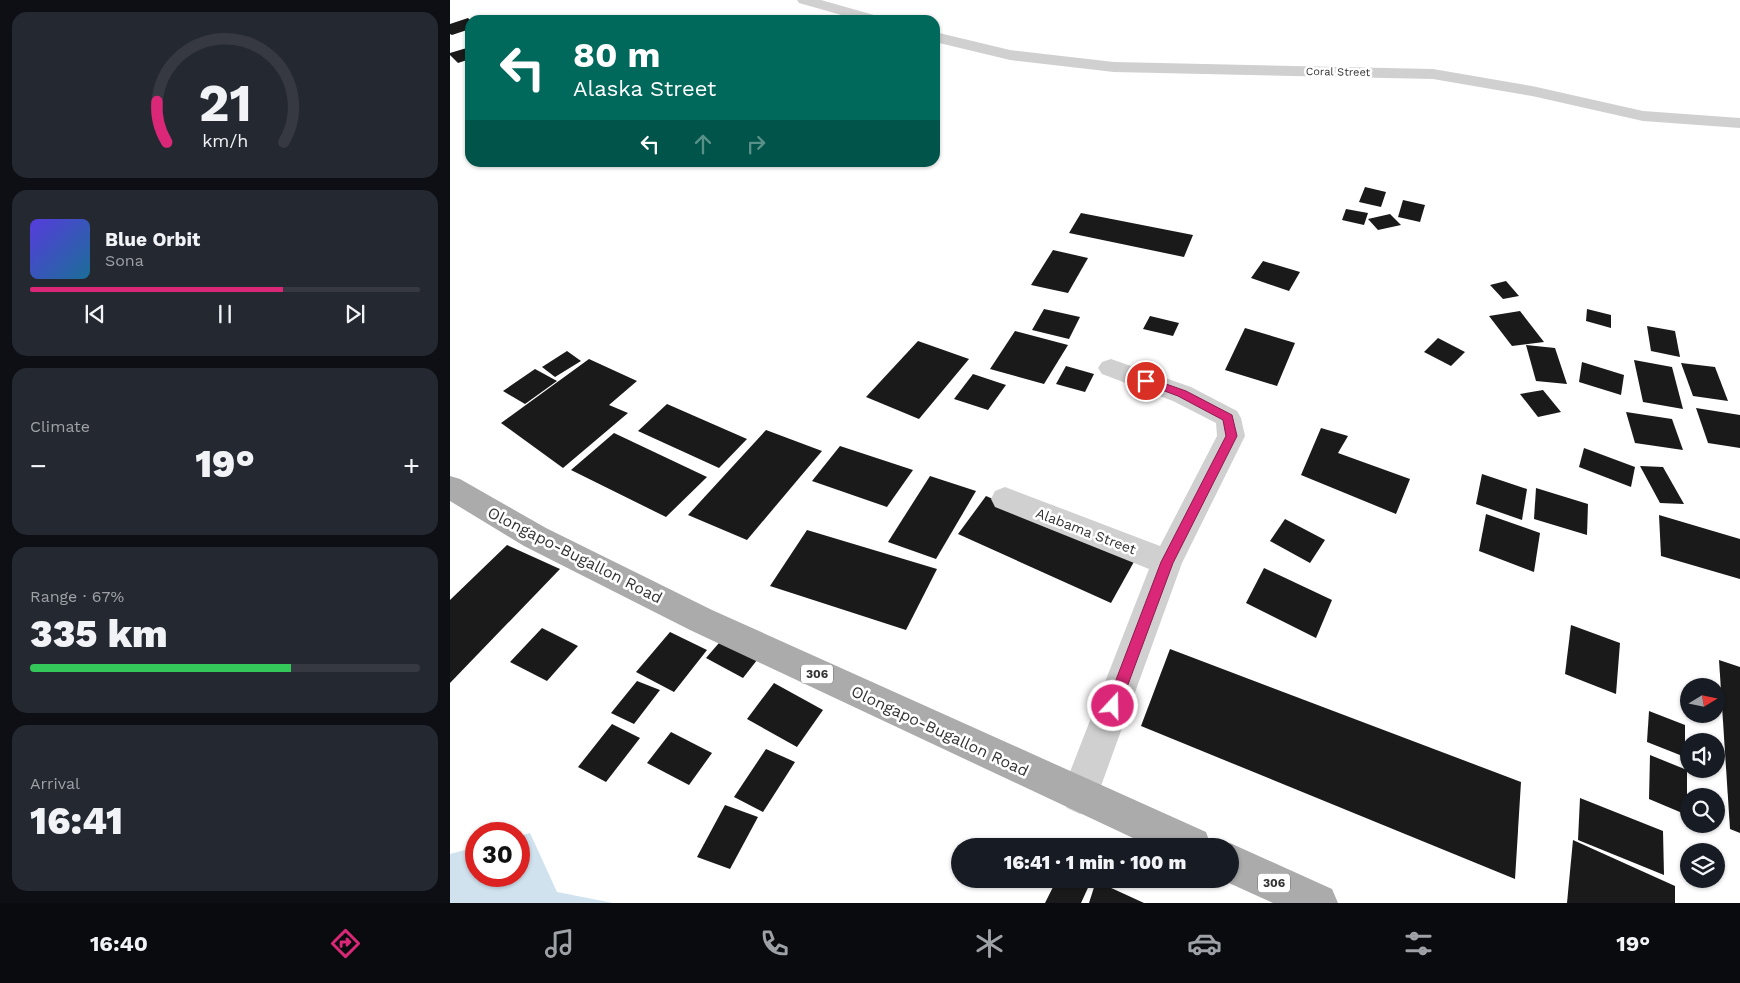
<!DOCTYPE html>
<html lang="en">
<head>
<meta charset="utf-8">
<style>
  body { margin:0; font-family:"Work Sans",sans-serif; background:#242831; color:#f1f3f6; height:100vh; display:flex; flex-direction:column; font-size:19px; white-space:nowrap }
  * { box-sizing:border-box; margin:0 }
  p { font-size:16px; color:#9ea1a6 }
  .icon { flex:none; width:28px; height:28px; fill:none; stroke:currentColor; stroke-width:2; stroke-linecap:round; stroke-linejoin:round }
  .map { position:relative; flex:1; overflow:hidden }
  .panel { display:flex; flex-direction:column; gap:12px; padding:12px; background:#0d0f14; width:450px }
  .panel>* { flex:none }
  .top-card { position:absolute; left:15px; top:15px; width:475px; height:152px; border-radius:15px; box-shadow:0 1px 4px #0004; background:#00695c; color:#fff; overflow:hidden }
  .needle { width:32px; rotate:80deg }
  .buttons { position:absolute; left:1230px; top:678px; display:grid; gap:10px }
  .buttons a { display:grid; place-items:center; width:45px; height:45px; border-radius:50%; background:#171b24; box-shadow:0 1px 4px #0004; font-size:25px }
  .speed { position:absolute; left:15px; top:822px; display:flex; gap:10px; font-size:25px; font-weight:700; text-align:center }
  .speed>* { display:grid; place-content:center; width:65px; height:65px; border-radius:50%; background:#171b24; box-shadow:0 1px 4px #0004; line-height:1 }
  .speed .limit { border:8px solid #d22; background:#fff; color:#111 }
  .pin { position:absolute; display:grid; place-items:center; width:42px; height:42px; color:#fff; margin:-21px; border:2px solid #fff; border-radius:50%; box-shadow:0 1px 5px #0007 }
  .me { position:absolute; width:55px; margin:-28px; rotate:21deg; stroke-linejoin:round; filter:drop-shadow(0 0 4px #0008) }
  .turn { display:flex; align-items:center; gap:18px; height:105px; padding:0 25px; font-size:22px }
  .turn .icon { width:65px; height:65px; stroke-width:2.5 }
  .turn b { display:block; font-size:35px; line-height:42px }
  .lanes { display:flex; align-items:center; height:48px; padding:0 25px; background:#0003; justify-content:center; gap:25px; direction:ltr }
  .lanes .off { opacity:.35 }
  .big { font-size:38px; font-weight:800; line-height:1.1 }
  .panel .tile { flex:1; display:flex; flex-direction:column; justify-content:center; gap:8px; min-width:0; padding:0 18px; border-radius:15px; background:#242831 }
  .panel .dial { align-items:center; gap:0 }
  .dial svg { height:130px; overflow:visible; fill:none; stroke:#363941; stroke-width:7; stroke-linecap:round; text-anchor:middle }
  .dial text { fill:#f1f3f6; stroke:none }
  .song { display:flex; align-items:center; gap:15px }
  .cover { width:60px; height:60px; border-radius:8px; background:linear-gradient(135deg,hsl(250 70% 55%),hsl(200 70% 35%)) }
  .played { height:5px; border-radius:2px; background:linear-gradient(90deg,#db2777 65%,#363941 65%) }
  .keys { display:flex; justify-content:space-around; direction:ltr }
  .heat { display:flex; justify-content:space-between; align-items:center; font-size:28px; direction:ltr }
  .charge { height:8px; border-radius:4px; background:linear-gradient(90deg,#34c759 67%,#363941 0) }
  .trip { position:absolute; left:501px; top:838px; width:288px; height:50px; border-radius:25px; background:#171b24; box-shadow:0 1px 4px #0004; font-weight:800; line-height:50px; text-align:center }
  .tabs { display:flex; height:80px; justify-content:space-around; align-items:center; background:#090b0e; color:#9ea1a6 }
  .tabs .icon { width:35px; height:35px }
  .tabs .on { color:#db2777 }
  .tabs b { font-size:22px; color:#f1f3f6 }
  main { display:flex; flex:1; min-height:0 }
  .map>svg:first-child { display:block }
  .water { fill:#cfe2ee }
  .building { fill:#1a1a1a }
  .lines { fill:none; stroke-linecap:round; stroke-linejoin:round }
  .street { fill:#d0d0d0; fill-rule:evenodd }
  .primary { fill:#ababab; fill-rule:evenodd }
  .route { fill:#db2777; stroke:#8e194d }
  .labels { text-anchor:middle; dominant-baseline:central; stroke-width:5; stroke-linejoin:round; paint-order:stroke }
  .far-street-label { font-size:11px; fill:#333; stroke:#fff }
  .shield { fill:#fff; stroke:#707070; stroke-width:1 }
  .shield-label { font-size:12px; font-weight:bold; fill:#333 }
  .street-label { font-size:14px; fill:#333; stroke:#fff }
  .near-street-label { font-size:16px; fill:#333; stroke:#fff }
</style>
</head>
<body>
<main>
<section class="panel">
<div class="tile dial"><svg viewBox="0 0 100 80">
<path d="M14 69A42 42 0 1 1 86 69"/>
<path d="M14 69A42 42 0 0 1 8 44" stroke="#db2777"/>
<text x="50" y="56" font-size="32" font-weight="700">21</text>
<text x="50" y="72" font-size="11">km/h</text>
</svg></div>
<div class="tile">
<div class="song"><i class="cover"></i><div><b>Blue Orbit</b><p>Sona</p></div></div>
<div class="played"></div>
<div class="keys"><svg class="icon" aria-label="previous" viewBox="0 0 24 24"><path d="M18 5L8 12l10 7zM5 5v14"/></svg><svg class="icon" aria-label="pause" viewBox="0 0 24 24"><path d="M8 5v14M16 5v14"/></svg><svg class="icon" aria-label="next" viewBox="0 0 24 24"><path d="M6 5l10 7-10 7zM19 5v14"/></svg></div>
</div>
<div class="tile"><p>Climate</p>
<div class="heat"><a>−</a><b class="big">19°</b><a>+</a></div>
</div>
<div class="tile"><p>Range · 67%</p><b class="big">335 km</b><div class="charge"></div></div>
<div class="tile"><p>Arrival</p><b class="big">16:41</b></div>
</section>
<div class="map">
<svg width="1290" height="903" viewBox="0 0 1290 903">
  <rect width="100%" height="100%" fill="#fff"/>
  <polygon class="water" points="80,833 107,892 163,903 0,903 0,854 26,847 26,876 69,876 69,836"/>
  <g class="building">
    <polygon points="18,18 20,20 20,29 2,35 0,34 0,24"/>
    <polygon points="20,47 20,59 8,63 0,55 0,53"/>
    <polygon points="915,187 936,192 931,207 909,202"/>
    <polygon points="953,200 975,205 970,222 948,217"/>
    <polygon points="896,209 918,213 914,225 892,220"/>
    <polygon points="631,213 743,235 734,257 619,233"/>
    <polygon points="940,214 951,225 928,230 918,219"/>
    <polygon points="603,250 638,258 618,293 581,285"/>
    <polygon points="813,261 850,272 839,291 801,278"/>
    <polygon points="1056,281 1069,296 1053,299 1040,285"/>
    <polygon points="594,309 630,317 619,339 582,330"/>
    <polygon points="1137,309 1161,315 1161,328 1136,321"/>
    <polygon points="1070,311 1094,342 1062,346 1039,316"/>
    <polygon points="700,316 729,323 723,336 693,329"/>
    <polygon points="1197,326 1225,331 1230,357 1201,351"/>
    <polygon points="795,328 845,343 827,386 775,370"/>
    <polygon points="565,331 618,345 594,384 540,369"/>
    <polygon points="988,338 1015,352 1001,366 974,352"/>
    <polygon points="468,341 519,359 469,419 416,397"/>
    <polygon points="1076,345 1105,348 1117,384 1086,381"/>
    <polygon points="117,351 131,361 105,377 92,367"/>
    <polygon points="139,359 187,381 159,405 178,413 113,468 51,423"/>
    <polygon points="1184,360 1222,367 1233,409 1193,402"/>
    <polygon points="1132,362 1174,375 1171,395 1129,382"/>
    <polygon points="1231,363 1265,367 1278,401 1243,396"/>
    <polygon points="616,366 644,374 635,392 606,384"/>
    <polygon points="85,369 107,381 75,404 53,391"/>
    <polygon points="523,374 556,385 538,410 504,399"/>
    <polygon points="1093,390 1111,412 1088,417 1070,394"/>
    <polygon points="217,404 297,439 269,468 188,431"/>
    <polygon points="1246,408 1290,415 1290,448 1258,443"/>
    <polygon points="1176,412 1222,419 1233,450 1185,443"/>
    <polygon points="871,428 898,436 888,453 960,479 946,514 851,475"/>
    <polygon points="316,430 372,451 297,540 238,515"/>
    <polygon points="164,433 257,477 216,517 121,470"/>
    <polygon points="390,446 463,470 437,507 362,481"/>
    <polygon points="1134,448 1185,467 1181,487 1129,467"/>
    <polygon points="1190,466 1213,467 1234,504 1210,503"/>
    <polygon points="1032,474 1077,489 1072,520 1026,504"/>
    <polygon points="480,476 526,491 486,559 438,542"/>
    <polygon points="1086,488 1138,504 1137,535 1084,519"/>
    <polygon points="536,496 685,560 661,603 508,534"/>
    <polygon points="1036,514 1090,533 1084,572 1029,551"/>
    <polygon points="1209,515 1290,539 1290,579 1211,556"/>
    <polygon points="835,519 875,540 860,563 820,541"/>
    <polygon points="357,530 487,569 456,630 320,586"/>
    <polygon points="57,545 110,569 0,683 0,600"/>
    <polygon points="814,568 882,600 866,638 796,603"/>
    <polygon points="1121,625 1170,643 1166,694 1115,674"/>
    <polygon points="92,628 128,646 97,681 60,662"/>
    <polygon points="220,632 257,650 224,692 186,672"/>
    <polygon points="275,636 311,655 293,678 256,658"/>
    <polygon points="720,649 1071,782 1065,879 691,726"/>
    <polygon points="1269,660 1290,667 1290,833 1280,829"/>
    <polygon points="187,681 210,690 184,724 161,713"/>
    <polygon points="324,683 373,710 347,747 297,719"/>
    <polygon points="1199,711 1235,725 1235,757 1197,742"/>
    <polygon points="162,724 190,738 156,782 128,767"/>
    <polygon points="221,732 262,753 239,785 197,763"/>
    <polygon points="316,749 345,762 313,812 284,797"/>
    <polygon points="1200,755 1237,770 1237,815 1199,799"/>
    <polygon points="1130,798 1213,831 1214,875 1128,840"/>
    <polygon points="275,805 308,817 280,869 247,857"/>
    <polygon points="1123,840 1225,886 1225,903 1117,903"/>
    <polygon points="607,879 642,879 631,903 595,903"/>
    <polygon points="646,881 694,903 639,903"/>
  </g>
  <g class="lines">
    <g class="street">
      <polygon points="347,0 371,0 431,17 434,20 409,20 349,3"/>
      <polygon points="485,32 560,50 664,62 983,69 1082,86 1193,111 1290,118 1290,128 1193,121 1082,96 983,79 664,72 560,60 485,42"/>
      <polygon points="661,359 741,387 787,411 791,418 795,436 732,563 643,808 630,814 617,808 611,795 699,569 545,507 541,499 545,491 555,487 710,546 767,436 766,423 723,401 652,374 648,368 652,362"/>
    </g>
    <g class="primary">
      <polygon points="0,476 10,479 96,528 262,610 756,832 761,846 700,846 240,630 74,546 0,501"/>
      <polygon points="780,843 882,889 888,903 823,903 770,879 780,879 780,846 773,846"/>
    </g>
  </g>
  <polygon class="route" points="696,377 736,391 782,415 787,436 723,563 670,706 668,711 663,713 658,711 656,706 711,562 776,436 773,420 728,396 693,383 691,381 693,378"/>
  <g class="labels">
    <g class="far-street-label">
      <text transform="translate(888 72) rotate(1)">Coral Street</text>
    </g>
    <g class="shield">
      <rect x="351" y="664.5" width="32" height="19" rx="4"/>
      <rect x="808" y="873.5" width="32" height="19" rx="4"/>
    </g>
    <g class="shield-label">
      <text x="367" y="674">306</text>
      <text x="824" y="883">306</text>
    </g>
    <g class="street-label">
      <text transform="translate(636 531) rotate(21)">Alabama Street</text>
    </g>
    <g class="near-street-label">
      <text transform="translate(125 555) rotate(27)">Olongapo-Bugallon Road</text>
      <text transform="translate(490 731) rotate(25)">Olongapo-Bugallon Road</text>
    </g>
  </g>
</svg>
<div class="buttons">
<a><svg class="needle" viewBox="-14 -14 28 28"><path d="M0-13l5 13h-10z" fill="#e53935"/><path d="M0 13l5-13h-10z" fill="#9ea1a6"/></svg></a>
<a><svg class="icon" aria-label="sound" viewBox="0 0 24 24"><path d="M4 9h4l5-4v14l-5-4H4zM17 9q2 3 0 6"/></svg></a>
<a><svg class="icon" aria-label="search" viewBox="0 0 24 24"><circle cx="10" cy="10" r="6"/><path d="M15 15l6 6"/></svg></a>
<a><svg class="icon" aria-label="layers" viewBox="0 0 24 24"><path d="M12 4l9 5-9 5-9-5zM3 14l9 5 9-5"/></svg></a>
</div>
<div class="speed"><div class="limit">30</div></div>
<div class="pin" style="left:696px;top:381px;background:#d93025"><svg class="icon" aria-label="arrive" viewBox="0 0 24 24"><path d="M6 21V4h12l-3 4 3 4H6"/></svg></div>
<svg class="me" style="left:663px;top:706px" viewBox="-20 -20 40 40"><circle r="17" fill="#db2777" stroke="#fff" stroke-width="3"/><path d="M0-11L8 9 0 5-8 9z" fill="#fff"/></svg>
<div class="trip">16:41 · 1 min · 100 m</div>
<div class="top-card">
<div class="turn"><svg class="icon" aria-label="left" viewBox="0 0 24 24"><path d="M17 20v-9H6M10 6l-5 5 5 5"/></svg><div><b>80 m</b>Alaska Street</div></div>
<div class="lanes"><svg class="icon" aria-label="left" viewBox="0 0 24 24"><path d="M17 20v-9H6M10 6l-5 5 5 5"/></svg><svg class="icon off" aria-label="ahead" viewBox="0 0 24 24"><path d="M12 20V5M6 11l6-6 6 6"/></svg><svg class="icon off" aria-label="right" viewBox="0 0 24 24"><path d="M7 20v-9h11M14 6l5 5-5 5"/></svg></div>
</div>
</div>
</main>
<nav class="tabs">
<b>16:40</b>
<svg class="icon on" aria-label="directions" viewBox="0 0 24 24"><path d="M12 3l9 9-9 9-9-9zM9 14v-3h6M13 9l2 2-2 2"/></svg>
<svg class="icon" aria-label="music" viewBox="0 0 24 24"><path d="M9 18V5l10-2v13"/><circle cx="6" cy="18" r="3"/><circle cx="16" cy="16" r="3"/></svg>
<svg class="icon" aria-label="phone" viewBox="0 0 24 24"><path d="M5 4h4l2 5-3 2q2 4 5 5l2-3 5 2v4C11 20 4 13 5 4z"/></svg>
<svg class="icon" aria-label="climate" viewBox="0 0 24 24"><path d="M12 3v18M4 7l16 10M4 17L20 7"/></svg>
<svg class="icon" aria-label="car" viewBox="0 0 24 24"><path d="M5 17H2v-5l4-1 3-4h7l3 4 3 1v5h-3M9 17h6M6 11h13"/><circle cx="7" cy="17" r="2"/><circle cx="17" cy="17" r="2"/></svg>
<svg class="icon" aria-label="filters" viewBox="0 0 24 24"><path d="M4 7h16M4 17h16"/><circle cx="9" cy="7" r="2"/><circle cx="15" cy="17" r="2"/></svg>
<b>19°</b>
</nav>
</body>
</html>
